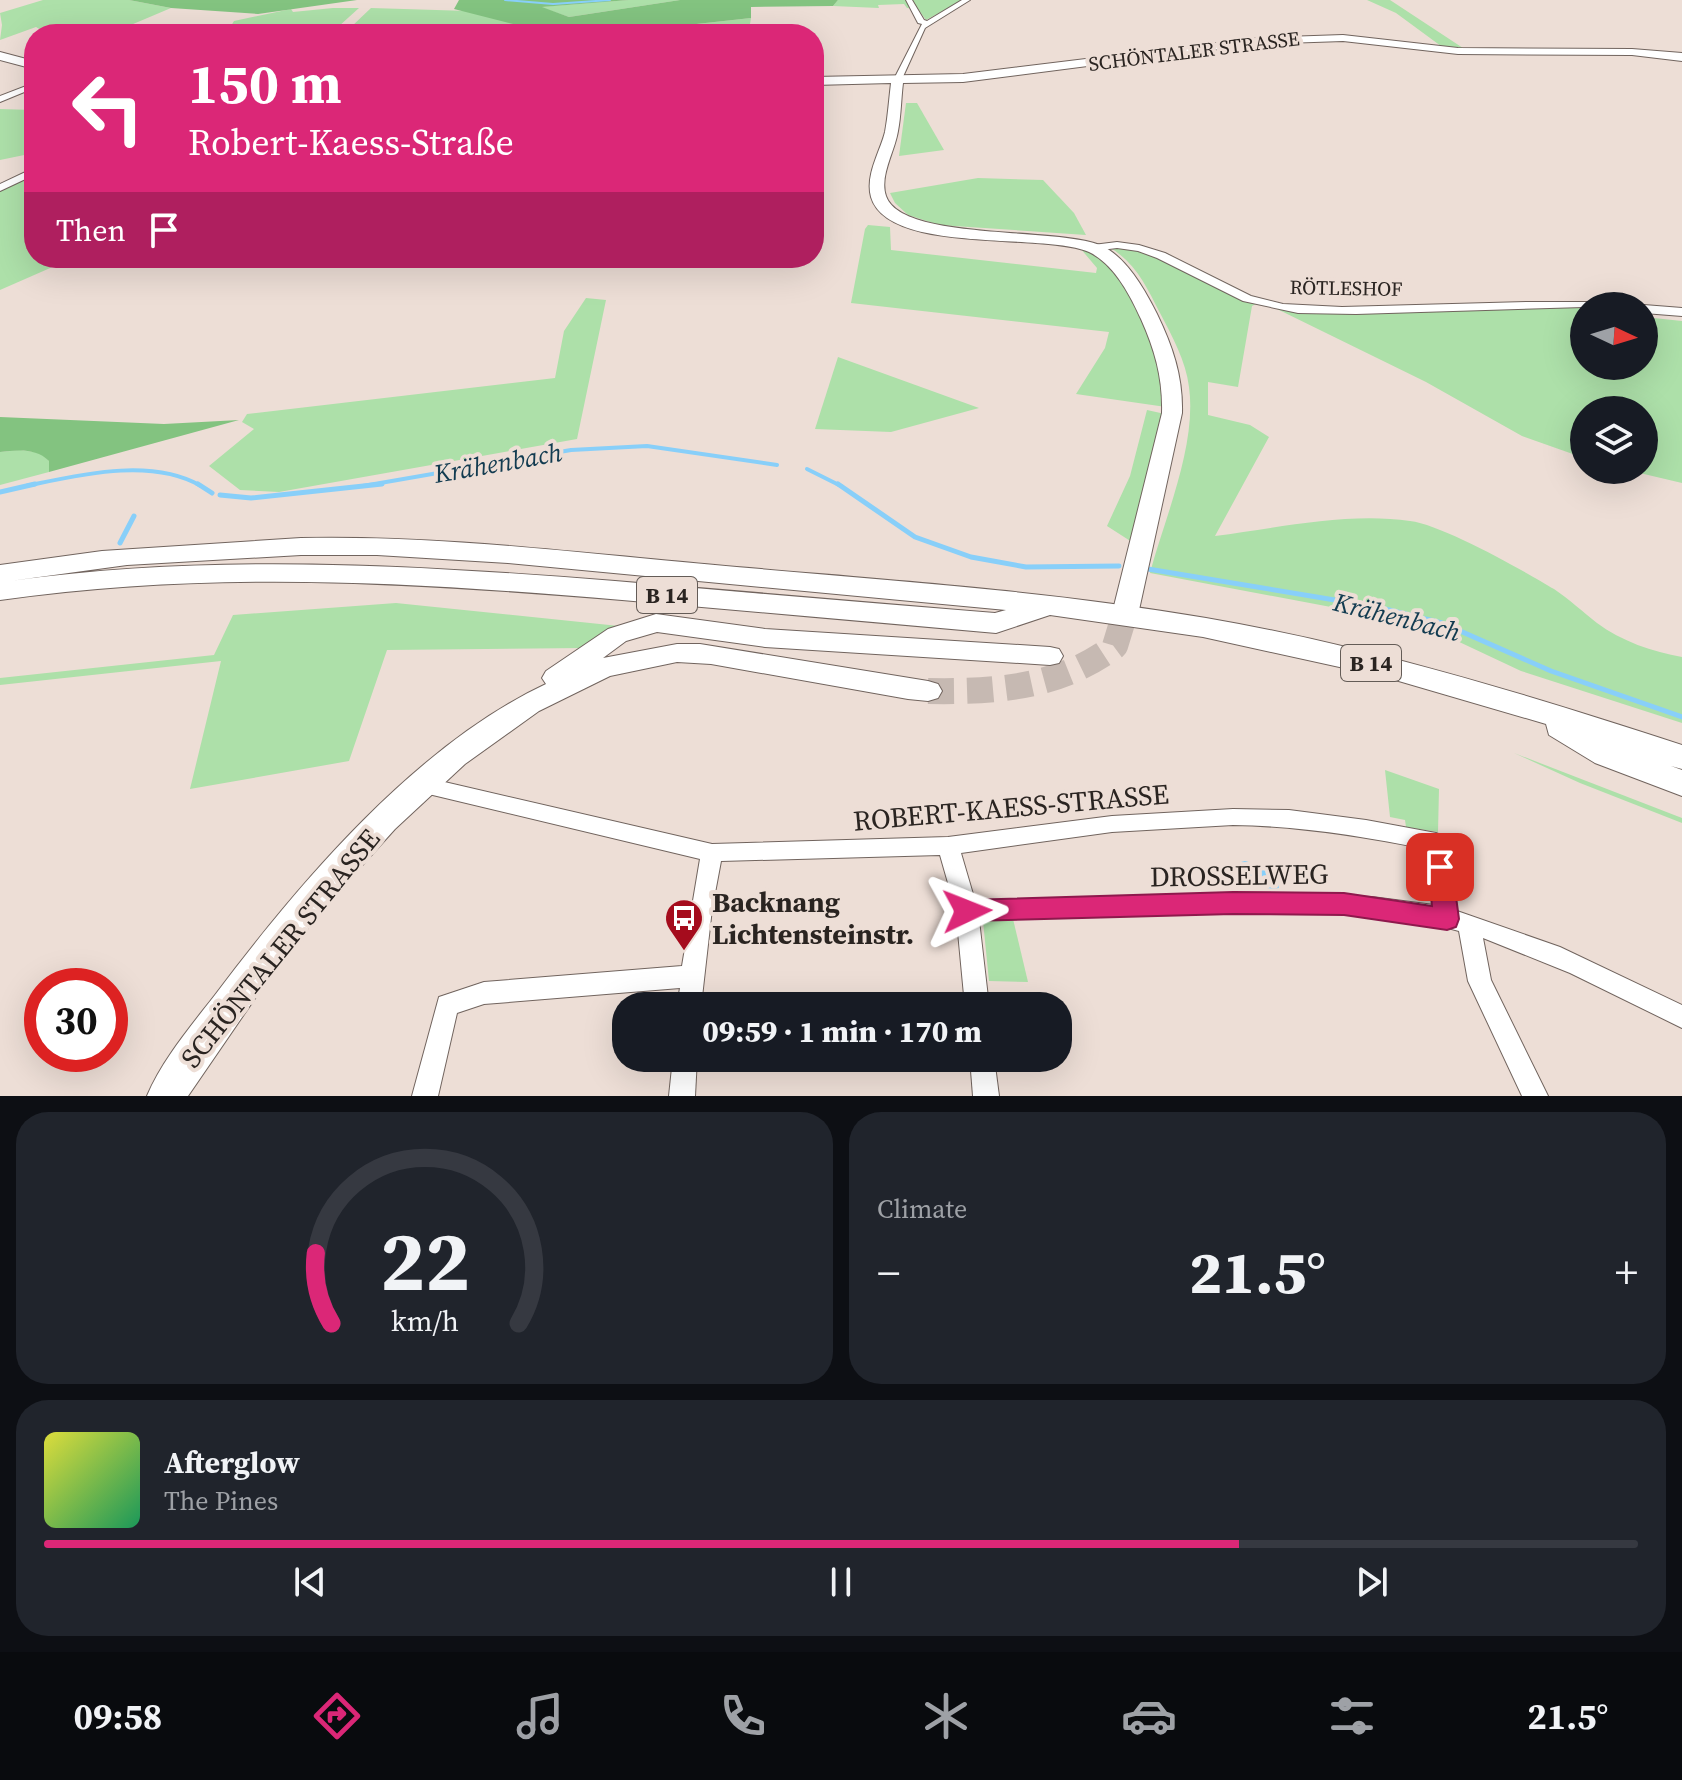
<!DOCTYPE html>
<html lang="en">
<head>
<meta charset="utf-8">
<style>
  body { margin:0; font-family:"Source Serif 4",serif; background:#20242c; color:#f1f3f6; height:100vh; display:flex; flex-direction:column; font-size:30px; white-space:nowrap }
  * { box-sizing:border-box; margin:0 }
  p { font-size:26px; color:#9ea1a6 }
  .icon { flex:none; width:44px; height:44px; fill:none; stroke:currentColor; stroke-width:2; stroke-linecap:round; stroke-linejoin:round }
  .map { position:relative; height:1096px; overflow:hidden }
  .sheet { display:flex; flex-direction:column; gap:16px; padding:16px; background:#0d0f14; flex:1 }
  .sheet>* { flex:none }
  .guide { position:absolute; left:24px; top:24px; width:800px; height:244px; border-radius:32px; box-shadow:0 8px 32px #0002; background:#db2777; color:#fff; overflow:hidden }
  .needle { width:52px; rotate:94deg }
  .fabs { position:absolute; left:1570px; top:292px; display:grid; gap:16px }
  .fabs a { display:grid; place-items:center; width:88px; height:88px; border-radius:50%; background:#171b24; box-shadow:0 8px 32px #0002; font-size:40px }
  .speed { position:absolute; left:24px; top:968px; display:flex; gap:16px; font-size:40px; font-weight:700; text-align:center }
  .speed>* { display:grid; place-content:center; width:104px; height:104px; border-radius:50%; background:#171b24; box-shadow:0 8px 32px #0002; line-height:1 }
  .speed .limit { border:12px solid #d22; background:#fff; color:#111 }
  .pin { position:absolute; display:grid; place-items:center; width:68px; height:68px; color:#fff; margin:-34px; border-radius:16px; box-shadow:0 4px 12px #0006 }
  .me { position:absolute; width:88px; margin:-44px; rotate:88deg; stroke-linejoin:round; filter:drop-shadow(0 0 6px #0008) }
  .turn { display:flex; align-items:center; gap:28px; height:168px; padding:0 32px; font-size:36px }
  .turn .icon { width:104px; height:104px; stroke-width:2.5 }
  .turn b { display:block; font-size:56px; line-height:68px }
  .then { display:flex; align-items:center; height:76px; padding:0 32px; background:#0003; gap:16px; font-size:30px }
  .big { font-size:60px; font-weight:800; line-height:1.1 }
  .sheet .card { flex:1; display:flex; flex-direction:column; justify-content:center; gap:12px; min-width:0; padding:0 28px; border-radius:32px; background:#20242c }
  .sheet .dial { align-items:center; gap:0 }
  .dial svg { height:208px; overflow:visible; fill:none; stroke:#363941; stroke-width:7; stroke-linecap:round; text-anchor:middle }
  .dial text { fill:#f1f3f6; stroke:none }
  .song { display:flex; align-items:center; gap:24px }
  .cover { width:96px; height:96px; border-radius:12px; background:linear-gradient(135deg,hsl(60 70% 55%),hsl(150 70% 35%)) }
  .played { height:8px; border-radius:4px; background:linear-gradient(90deg,#db2777 75%,#363941 75%) }
  .keys { display:flex; justify-content:space-around; direction:ltr }
  .heat { display:flex; justify-content:space-between; align-items:center; font-size:44px; direction:ltr }
  .sheet .tiles { flex:1; display:grid; gap:16px; grid-template-columns:1fr 1fr }
  .card:last-child { grid-column:span 2 }
  .trip { position:absolute; left:612px; top:992px; width:460px; height:80px; border-radius:32px; background:#171b24; box-shadow:0 8px 32px #0002; font-weight:800; line-height:80px; text-align:center }
  .dock { display:flex; height:128px; justify-content:space-around; align-items:center; background:#090b0e; color:#9ea1a6 }
  .dock .icon { width:56px; height:56px }
  .dock .selected { color:#db2777 }
  .dock b { font-size:36px; color:#f1f3f6 }
  .map>svg:first-child { display:block }
  .green { fill:#ade0a9 }
  .forest { fill:#83c380 }
  .water { fill:#88cff9 }
  .lines { fill:none; stroke-linecap:round; stroke-linejoin:round }
  .stream-far2 { stroke:#88cff9; stroke-width:2 }
  .stream-far1 { stroke:#88cff9; stroke-width:4 }
  .stream { stroke:#88cff9; stroke-width:5 }
  .secondary-tunnel { stroke:#c6b9b2; stroke-width:26; stroke-dasharray:26 13; stroke-linecap:butt }
  .street-casing { stroke:#71645e; stroke-width:2 }
  .secondary-casing { stroke:#71645e; stroke-width:2 }
  .primary-casing { stroke:#71645e; stroke-width:2 }
  .street { fill:#fff; fill-rule:evenodd }
  .secondary { fill:#fff; fill-rule:evenodd }
  .primary { fill:#fff; fill-rule:evenodd }
  .route { fill:#db2777; stroke:#8e194d; stroke-width:2 }
  .labels { text-anchor:middle; dominant-baseline:central; stroke-width:8; stroke-linejoin:round; paint-order:stroke }
  .far-street-label { font-size:20px; fill:#2a2421; stroke:#edded6 }
  .shield { fill:#edded6; stroke:#645c57; stroke-width:2 }
  .shield-label { font-size:22px; font-weight:bold; fill:#2a2421 }
  .water-label { font-size:26px; font-style:italic; fill:#123b50; stroke:#edded6 }
  .near-street-label { font-size:28px; fill:#2a2421; stroke:#edded6 }
  .near-poi-label { font-size:28px; font-weight:bold; fill:#2a2421; stroke:#edded6; text-anchor:start }
</style>
</head>
<body>
<div class="map">
<svg width="1682" height="1096" viewBox="0 0 1682 1096">
  <rect width="100%" height="100%" fill="#edded6"/>
  <g class="green">
    <polygon points="43,0 129,0 171,8 119,30 141,34 48,34 36,27 0,40 2,25 0,13"/>
    <polygon points="629,0 680,0 569,17 540,7"/>
    <polygon points="838,0 963,0 926,20 918,9 907,8 904,4 878,5 879,8 833,6"/>
    <polygon points="1367,0 1390,0 1466,50 1445,49 1396,13"/>
    <polygon points="333,8 359,8 338,27 283,30 279,34 211,34 231,26 234,21 291,9 293,12"/>
    <polygon points="371,8 469,11 529,28 660,28 751,18 750,24 661,34 376,34 384,28 351,27"/>
    <polygon points="906,103 917,103 944,150 899,156"/>
    <polygon points="0,109 34,110 34,153 0,160"/>
    <polygon points="34,174 34,258 73,258 0,290 0,191"/>
    <polygon points="978,178 1043,180 1074,213 1086,235 939,225 908,215 895,203 890,193"/>
    <polygon points="868,225 890,227 891,250 1096,273 1097,268 1080,248 1082,247 1114,265 1159,354 1166,407 1076,394 1105,348 1109,332 851,303 865,229"/>
    <path d="M1109 247 1142 251 1256 304 1252 306 1238 387 1208 382V415L1250 425 1269 437 1215 536C1278 528 1347 512 1410 521 1443 525 1524 571 1554 589 1569 599 1583 612 1597 623 1621 641 1653 652 1682 657V723L1521 671 1421 624 1150 573C1165 517 1197 445 1189 387 1186 361 1172 336 1160 313 1146 286 1136 263 1109 247Z"/>
    <polygon points="586,298 606,300 577,439 279,492 240,490 209,466 254,429 242,422 247,414 555,378 564,331"/>
    <polygon points="1584,307 1584,366 1644,366 1644,317 1682,321 1682,483 1627,470 1644,470 1644,410 1584,410 1584,458 1522,436 1426,382 1275,308 1288,311 1389,313"/>
    <polygon points="838,357 979,408 891,432 815,429"/>
    <polygon points="1147,410 1165,414 1135,544 1107,526 1130,476"/>
    <polygon points="20,450 42,453 49,461 49,472 0,485 0,452"/>
    <polygon points="396,603 619,626 584,648 387,650 349,761 190,789 221,661 0,685 0,678 214,655 233,615"/>
    <polygon points="1514,753 1682,818 1682,823 1580,783"/>
    <polygon points="1385,770 1439,789 1438,832 1406,827 1405,820 1390,817"/>
    <polygon points="1013,919 1028,982 989,981 983,921"/>
  </g>
  <g class="forest">
    <polygon points="129,0 357,0 258,14 171,8"/>
    <polygon points="459,0 629,0 542,7 569,17 680,0 838,0 833,6 751,7 751,18 660,28 529,28 454,9"/>
    <path d="M0 417 164 424 239 420 49 472V461C36 448 18 450 0 452Z"/>
  </g>
  <path class="water" d="M1245 861 1274 869 1279 888C1261 891 1243 881 1241 862Z"/>
  <g class="lines">
    <polyline class="stream-far2" points="505,0 553,4 610,0"/>
    <g class="stream-far1">
      <polyline points="807,469 841,486"/>
      <path d="M26 486C79 475 151 457 201 486"/>
      <polyline points="363,486 571,450 647,446 777,465"/>
    </g>
    <g class="stream">
      <polyline points="198,484 212,493"/>
      <polyline points="838,484 915,537 971,557 1026,567 1119,566"/>
      <polyline points="0,492 35,484"/>
      <polyline points="220,495 251,498 382,484"/>
      <polyline points="120,543 134,516"/>
      <polyline points="1148,569 1377,607 1442,623 1551,671 1682,717"/>
    </g>
    <path class="secondary-tunnel" d="M928 691C996 692 1059 688 1115 646L1126 610"/>
    <g class="street-casing">
      <g id="street">
        <polygon points="906,0 912,0 924,20 927,21 962,0 970,0 925,28 901,81 897,83 893,81 922,24 918,23"/>
        <polygon points="34,83 34,88 0,102 0,96"/>
        <polygon points="34,168 34,175 0,191 0,184"/>
        <polygon points="1117,242 1139,245 1165,253 1251,296 1283,304 1342,307 1527,302 1612,302 1618,306 1356,314 1298,313 1243,301 1157,258 1138,251 1117,248 1093,251 1087,248 1093,245"/>
        <polygon points="1644,305 1682,308 1682,316 1644,313 1644,306 1642,306"/>
        <path d="M423 777 712 844 948 837 1112 816 1233 809 1289 810 1366 820 1436 833 1443 836 1446 842 1457 911 1560 947 1682 1005V1028L1570 973 1483 938 1491 980 1548 1096H1522L1468 981 1459 931C1395 913 1326 913 1260 912 1166 912 1073 917 979 920L989 1006H965L956 911 940 855 721 861 712 909 701 1006H677L680 988 484 1004 457 1013 438 1096H412L439 997 484 982 682 966 700 859 416 791 413 785 416 779ZM1233 825C1299 826 1362 836 1426 849L1434 905 1372 897 1272 894 975 901 961 853 1112 832Z"/>
        <polygon points="673,1058 697,1058 695,1096 669,1096"/>
        <polygon points="970,1058 994,1058 999,1096 973,1096"/>
      </g>
    </g>
    <g class="secondary-casing">
      <g id="secondary">
        <path d="M1343 35 1458 48 1632 49 1682 53V61L1632 55 1458 54 1343 41 1258 44 963 82 903 83C901 99 901 116 898 131 895 151 879 176 886 196 901 241 1056 227 1100 245 1126 256 1145 290 1157 314 1173 347 1183 377 1182 413L1139 610 1135 616 1126 619 1117 616 1113 610 1162 413C1163 379 1155 350 1141 319 1130 295 1114 264 1089 252 1043 232 888 255 871 197 865 175 880 152 885 132 888 116 889 99 891 83L814 85V77L963 74 1258 38Z"/>
        <polygon points="0,52 34,61 34,69 0,60"/>
        <path d="M656 614 765 629 1050 647 1059 649 1063 656 1059 663 1050 665 765 647 657 632 626 641 603 658 677 644H700L928 681 938 684 942 691 938 698 928 701 908 699 711 664 677 662 610 676 539 711 465 764 395 829 330 901 271 975 188 1096H147C162 1060 191 1026 215 995 300 882 416 745 546 684L542 678 546 671 608 629Z"/>
      </g>
    </g>
    <g class="primary-casing">
      <path id="primary" d="M301 538C439 535 578 553 715 565 879 580 1044 590 1206 618 1368 646 1526 694 1682 745V769L1671 766 1682 770V796L1595 763 1549 735 1546 724 1385 677 1203 637 1050 615 996 633C871 622 747 611 622 600 408 582 214 570 0 600V565L102 551ZM301 555H377L508 563 1006 610 995 613C868 603 741 592 615 581 412 565 212 553 10 581L127 565Z"/>
    </g>
    <use href="#street" class="street"/>
    <use href="#secondary" class="secondary"/>
    <use href="#primary" class="primary"/>
  </g>
  <polygon class="route" points="1440,857 1448,860 1452,867 1459,919 1456,927 1447,930 1344,915 1233,914 967,921 958,918 955,911 958,903 967,900 1233,892 1344,893 1432,906 1428,867 1431,860"/>
  <defs>
    <g id="bus-pin" transform="scale(2)"><path d="M0 17L-7.5 6A9.5 9.5 0 1 1 7.5 6Z" fill="#a50c1d" stroke="#edded6"/><path d="M-5-6H5V4H4V6H2V4H-2V6H-4V4H-5ZM-3.5-4V0h7V-4ZM-3.5 1.2v1.5H-2V1.2ZM2 1.2v1.5H3.5V1.2Z" fill="#fff"/></g>
  </defs>
  <g fill-rule="evenodd">
    <use href="#bus-pin" x="684" y="918"/>
  </g>
  <g class="labels">
    <g class="far-street-label">
      <text transform="translate(1194 51) rotate(-7)">SCHÖNTALER STRASSE</text>
      <text transform="translate(1346 288) rotate(1)">RÖTLESHOF</text>
    </g>
    <g class="shield">
      <rect x="637" y="577" width="60" height="36" rx="6"/>
      <rect x="1341" y="645" width="60" height="36" rx="6"/>
    </g>
    <g class="shield-label">
      <text x="667" y="595">B 14</text>
      <text x="1371" y="663">B 14</text>
    </g>
    <g class="water-label">
      <text transform="translate(498 463) rotate(-10)">Krähenbach</text>
      <text transform="translate(1397 617) rotate(14)">Krähenbach</text>
    </g>
    <g class="near-street-label">
      <text transform="translate(1011 807) rotate(-5)">ROBERT-KAESS-STRASSE</text>
      <text transform="translate(1239 875) rotate(-1)">DROSSELWEG</text>
      <text transform="translate(280 948) rotate(-51)">SCHÖNTALER STRASSE</text>
    </g>
    <g class="near-poi-label">
      <text x="712" y="902">Backnang<tspan x="712" dy="32">Lichtensteinstr.</tspan></text>
    </g>
  </g>
</svg>
<div class="fabs">
<a><svg class="needle" viewBox="-14 -14 28 28"><path d="M0-13l5 13h-10z" fill="#e53935"/><path d="M0 13l5-13h-10z" fill="#9ea1a6"/></svg></a>
<a><svg class="icon" aria-label="layers" viewBox="0 0 24 24"><path d="M12 4l9 5-9 5-9-5zM3 14l9 5 9-5"/></svg></a>
</div>
<div class="speed"><div class="limit">30</div></div>
<div class="pin" style="left:1440px;top:867px;background:#d93025"><svg class="icon" aria-label="arrive" viewBox="0 0 24 24"><path d="M6 21V4h12l-3 4 3 4H6"/></svg></div>
<svg class="me" style="left:967px;top:911px" viewBox="-20 -20 40 40"><path d="M0-17L14 15 0 8-14 15z" fill="#db2777" stroke="#fff" stroke-width="4"/></svg>
<div class="trip">09:59 · 1 min · 170 m</div>
<div class="guide">
<div class="turn"><svg class="icon" aria-label="left" viewBox="0 0 24 24"><path d="M17 20v-9H6M10 6l-5 5 5 5"/></svg><div><b>150 m</b>Robert-Kaess-Straße</div></div>
<div class="then">Then<svg class="icon" aria-label="arrive" viewBox="0 0 24 24"><path d="M6 21V4h12l-3 4 3 4H6"/></svg></div>
</div>
</div>
<section class="sheet">
<div class="tiles">
<div class="card dial"><svg viewBox="0 0 100 80">
<path d="M14 69A42 42 0 1 1 86 69"/>
<path d="M14 69A42 42 0 0 1 8 42" stroke="#db2777"/>
<text x="50" y="56" font-size="32" font-weight="700">22</text>
<text x="50" y="72" font-size="11">km/h</text>
</svg></div>
<div class="card"><p>Climate</p>
<div class="heat"><a>−</a><b class="big">21.5°</b><a>+</a></div>
</div>
<div class="card">
<div class="song"><i class="cover"></i><div><b>Afterglow</b><p>The Pines</p></div></div>
<div class="played"></div>
<div class="keys"><svg class="icon" aria-label="previous" viewBox="0 0 24 24"><path d="M18 5L8 12l10 7zM5 5v14"/></svg><svg class="icon" aria-label="pause" viewBox="0 0 24 24"><path d="M8 5v14M16 5v14"/></svg><svg class="icon" aria-label="next" viewBox="0 0 24 24"><path d="M6 5l10 7-10 7zM19 5v14"/></svg></div>
</div>
</div>
</section>
<nav class="dock">
<b>09:58</b>
<svg class="icon selected" aria-label="directions" viewBox="0 0 24 24"><path d="M12 3l9 9-9 9-9-9zM9 14v-3h6M13 9l2 2-2 2"/></svg>
<svg class="icon" aria-label="music" viewBox="0 0 24 24"><path d="M9 18V5l10-2v13"/><circle cx="6" cy="18" r="3"/><circle cx="16" cy="16" r="3"/></svg>
<svg class="icon" aria-label="phone" viewBox="0 0 24 24"><path d="M5 4h4l2 5-3 2q2 4 5 5l2-3 5 2v4C11 20 4 13 5 4z"/></svg>
<svg class="icon" aria-label="climate" viewBox="0 0 24 24"><path d="M12 3v18M4 7l16 10M4 17L20 7"/></svg>
<svg class="icon" aria-label="car" viewBox="0 0 24 24"><path d="M5 17H2v-5l4-1 3-4h7l3 4 3 1v5h-3M9 17h6M6 11h13"/><circle cx="7" cy="17" r="2"/><circle cx="17" cy="17" r="2"/></svg>
<svg class="icon" aria-label="filters" viewBox="0 0 24 24"><path d="M4 7h16M4 17h16"/><circle cx="9" cy="7" r="2"/><circle cx="15" cy="17" r="2"/></svg>
<b>21.5°</b>
</nav>
</body>
</html>
